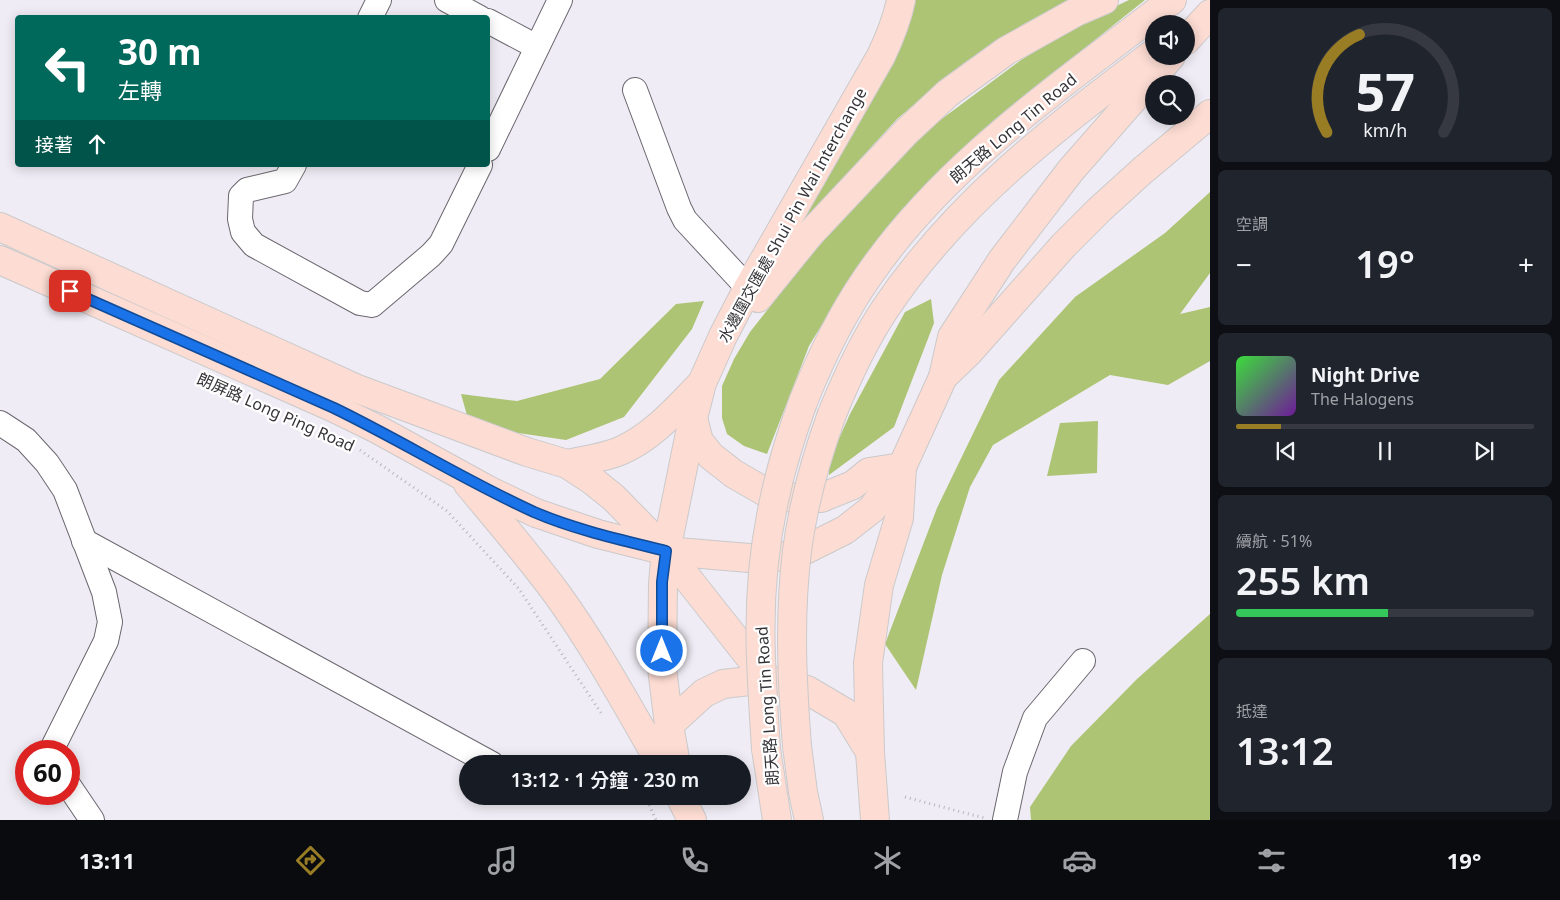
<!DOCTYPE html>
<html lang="zh-TW">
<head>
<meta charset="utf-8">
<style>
  body { margin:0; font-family:"Noto Sans","Noto Sans TC",sans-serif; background:#20242c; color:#f1f3f6; height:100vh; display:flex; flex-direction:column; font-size:19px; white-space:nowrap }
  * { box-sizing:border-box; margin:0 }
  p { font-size:16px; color:#9ea1a6 }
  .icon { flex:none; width:28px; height:28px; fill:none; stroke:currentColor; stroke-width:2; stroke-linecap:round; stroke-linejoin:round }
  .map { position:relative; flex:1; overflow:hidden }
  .details { display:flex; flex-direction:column; gap:8px; padding:8px; background:#0d0f14; width:350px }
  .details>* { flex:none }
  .banner { position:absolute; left:15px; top:15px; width:475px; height:152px; border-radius:5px; box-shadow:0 2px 12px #0003; background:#00695c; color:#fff; overflow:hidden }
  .tools { position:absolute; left:1145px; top:15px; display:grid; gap:10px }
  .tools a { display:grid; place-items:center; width:50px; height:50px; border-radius:50%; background:#171b24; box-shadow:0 2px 12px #0003; font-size:25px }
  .speed { position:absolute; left:15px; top:740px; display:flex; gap:10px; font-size:25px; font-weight:700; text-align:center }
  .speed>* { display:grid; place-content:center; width:65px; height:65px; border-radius:50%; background:#171b24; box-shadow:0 2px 12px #0003; line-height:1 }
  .speed .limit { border:8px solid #d22; background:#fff; color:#111 }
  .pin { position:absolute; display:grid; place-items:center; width:42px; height:42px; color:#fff; margin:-21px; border-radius:10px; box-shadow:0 2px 8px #0006 }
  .me { position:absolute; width:55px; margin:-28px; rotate:0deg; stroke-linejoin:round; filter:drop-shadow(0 0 4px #0008) }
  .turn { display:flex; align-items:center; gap:18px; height:105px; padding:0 20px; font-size:22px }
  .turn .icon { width:65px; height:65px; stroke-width:2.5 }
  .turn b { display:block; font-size:35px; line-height:42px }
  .then { display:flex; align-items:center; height:48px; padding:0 20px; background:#0003; gap:10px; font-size:19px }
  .big { font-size:38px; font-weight:600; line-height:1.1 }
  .details .tile { flex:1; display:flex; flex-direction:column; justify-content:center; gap:8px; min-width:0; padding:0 18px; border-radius:8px; background:#20242c }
  .details .dial { align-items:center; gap:0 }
  .dial svg { height:130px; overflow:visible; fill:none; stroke:#363941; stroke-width:7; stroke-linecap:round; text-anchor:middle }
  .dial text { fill:#f1f3f6; stroke:none }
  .song { display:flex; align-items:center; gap:15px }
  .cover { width:60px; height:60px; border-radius:8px; background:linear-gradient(135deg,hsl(120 70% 55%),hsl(280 70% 35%)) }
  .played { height:5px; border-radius:2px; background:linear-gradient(90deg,#997d25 15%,#363941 15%) }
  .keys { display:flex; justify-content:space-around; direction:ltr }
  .heat { display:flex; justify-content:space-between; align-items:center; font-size:28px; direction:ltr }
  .charge { height:8px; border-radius:4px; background:linear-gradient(90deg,#34c759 51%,#363941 0) }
  .trip { position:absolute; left:459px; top:755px; width:292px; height:50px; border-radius:25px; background:#171b24; box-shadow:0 2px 12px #0003; font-weight:600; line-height:50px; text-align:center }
  .dock { display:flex; height:80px; justify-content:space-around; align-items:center; background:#090b0e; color:#9ea1a6 }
  .dock .icon { width:35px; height:35px }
  .dock .active { color:#997d25 }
  .dock b { font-size:22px; color:#f1f3f6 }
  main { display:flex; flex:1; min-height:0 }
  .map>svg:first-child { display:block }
  .forest { fill:#acc474 }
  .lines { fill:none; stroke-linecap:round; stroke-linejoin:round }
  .minor-casing { stroke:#6b676f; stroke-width:26 }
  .major-casing { stroke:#cbcacb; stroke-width:30 }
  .path { stroke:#b8b5bc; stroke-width:3; stroke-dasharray:1 4; stroke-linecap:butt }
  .minor { stroke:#fff; stroke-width:24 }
  .major { stroke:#fcdcd3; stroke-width:28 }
  .major-bridge-casing { stroke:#cbcacb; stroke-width:30; stroke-linecap:butt }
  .major-bridge { stroke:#fcdcd3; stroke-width:28 }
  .route-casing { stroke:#114b97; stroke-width:12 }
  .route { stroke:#1a73e8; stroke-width:9 }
  .labels { text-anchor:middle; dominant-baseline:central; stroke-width:4.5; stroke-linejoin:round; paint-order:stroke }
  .street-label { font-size:16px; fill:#363438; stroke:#fff }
</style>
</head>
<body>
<main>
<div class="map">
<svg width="1210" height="820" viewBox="0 0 1210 820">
  <rect width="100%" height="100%" fill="#f0ecf5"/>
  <g class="forest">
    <polygon points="914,0 1068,0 1024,24 964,63 897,119 829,193 777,260 871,97 912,13"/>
    <polygon points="1129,0 1145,0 997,118 918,194 856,268 809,346 767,454 744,446 727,434 722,418 722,386 734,359 750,332 802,266 880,175 935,124 1021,60 1093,17"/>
    <polygon points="1210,192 1210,273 1180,314 1210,307 1210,361 1168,385 1110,375 993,445 970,487 942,575 916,690 885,644 937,508 999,380 1075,297 1165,233"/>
    <polygon points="931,299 934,323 894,427 829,475 829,461 850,414 905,312"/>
    <polygon points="704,301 692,329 624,417 566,440 470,426 461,394 517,401 600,379 676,304"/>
    <polygon points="1098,421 1097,473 1047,476 1060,423"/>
    <polygon points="1210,614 1210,820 1031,820 1030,807 1071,746 1137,679"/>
  </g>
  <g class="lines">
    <g class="minor-casing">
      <g id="minor">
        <polyline points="447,0 480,18"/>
        <polyline points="370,18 379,0"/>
        <polyline points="488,21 537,47"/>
        <polyline points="635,90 679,208 685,220 748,288"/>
        <polyline points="488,149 560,0"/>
        <polyline points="294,165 285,181 247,190 241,196 240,219 243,232 254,245 360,303 372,305 431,255 441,244 480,165"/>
        <polyline points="0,423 26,440 47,463 65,490 104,592 110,622 106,641 51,751"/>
        <polyline points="84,541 492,764"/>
        <polyline points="69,786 92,820"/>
        <polyline points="1005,820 1015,772 1035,718 1083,661"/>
      </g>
    </g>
    <g class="major-casing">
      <g id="major">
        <polyline points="1186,40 1210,14"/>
        <polyline points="0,227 355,388 527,452 567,464 593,481 614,498 666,551 767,679"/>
        <polyline points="0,260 334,408 377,429 488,490 536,513 598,534 666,551 761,559 797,554 845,530 872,509 902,467 943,377 968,353 1064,245 1099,210 1142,171 1210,114"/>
        <polyline points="758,298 809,235 906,132 948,93 1006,51 1076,12 1104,0"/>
        <polyline points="943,377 952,337 1002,260 1071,170 1171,56"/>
        <path d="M803 402C820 359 840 317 867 278 945 163 1064 84 1172 0"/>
        <path d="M832 414C847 377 863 342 885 309 955 204 1055 127 1154 53"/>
        <polyline points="693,418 699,441 711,456 734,474 774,497 821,498 853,485 869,472 902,467"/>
        <path d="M567 464C584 460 604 458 620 451 653 437 677 408 701 384"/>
        <path d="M468 484C498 520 529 556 557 594 596 648 628 707 661 764"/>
        <polyline points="669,725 704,693 723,684 767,679 807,690 846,713 870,752"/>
        <polyline points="797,746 803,792 809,820"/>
        <polyline points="766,749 777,820"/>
        <path d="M676 764 669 725 662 668 663 583 666 551 693 418 702 383 723 336 748 288 881 56C890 37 897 20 901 0"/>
        <polyline points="680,796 692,820"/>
        <polyline points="875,820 870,752 868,663 879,585 899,518 902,467"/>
      </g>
    </g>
    <g class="path">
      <polyline points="360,450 447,511 519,589 601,713"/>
      <polyline points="645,796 656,820"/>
      <polyline points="905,797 984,818"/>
    </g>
    <use href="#minor" class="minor"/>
    <use href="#major" class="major"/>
    <g class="major-bridge-casing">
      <g id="major-bridge">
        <path d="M797 746C792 681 789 616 797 551 803 504 816 458 832 414"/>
        <path d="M766 749C764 718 762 688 761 657 759 607 763 551 774 501 781 467 791 435 803 402"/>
      </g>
    </g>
    <use href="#major-bridge" class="major-bridge"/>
  </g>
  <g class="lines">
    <g class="route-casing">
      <path id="route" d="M70 291 334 408C402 441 466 481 534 512 576 530 622 540 666 551L662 582V651"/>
    </g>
    <use href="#route" class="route"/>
  </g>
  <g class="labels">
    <g class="street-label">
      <text transform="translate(1013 128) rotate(-40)">朗天路 Long Tin Road</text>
      <text transform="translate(792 215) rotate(-61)">水邊圍交匯處 Shui Pin Wai Interchange</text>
      <text transform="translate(276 412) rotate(24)">朗屏路 Long Ping Road</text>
      <text transform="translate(767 706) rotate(-94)">朗天路 Long Tin Road</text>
    </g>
  </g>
</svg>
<div class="tools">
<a><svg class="icon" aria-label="sound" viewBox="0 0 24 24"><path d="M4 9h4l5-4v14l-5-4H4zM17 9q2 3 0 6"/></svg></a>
<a><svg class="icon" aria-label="search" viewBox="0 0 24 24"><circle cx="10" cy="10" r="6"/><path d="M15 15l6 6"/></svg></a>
</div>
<div class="speed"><div class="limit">60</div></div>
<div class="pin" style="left:70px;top:291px;background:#d93025"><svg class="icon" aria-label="arrive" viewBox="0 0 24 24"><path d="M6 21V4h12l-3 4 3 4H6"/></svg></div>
<svg class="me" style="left:662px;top:651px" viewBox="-20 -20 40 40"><circle r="17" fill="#1a73e8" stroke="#fff" stroke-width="3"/><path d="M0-11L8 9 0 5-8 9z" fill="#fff"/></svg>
<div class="trip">13:12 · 1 分鐘 · 230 m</div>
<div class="banner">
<div class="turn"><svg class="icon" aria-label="left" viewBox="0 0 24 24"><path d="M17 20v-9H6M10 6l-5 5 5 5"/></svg><div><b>30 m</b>左轉</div></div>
<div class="then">接著<svg class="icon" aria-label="ahead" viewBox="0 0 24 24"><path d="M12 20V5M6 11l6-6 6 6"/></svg></div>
</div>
</div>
<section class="details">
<div class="tile dial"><svg viewBox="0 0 100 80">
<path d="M14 69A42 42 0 1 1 86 69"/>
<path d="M14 69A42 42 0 0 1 34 9" stroke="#997d25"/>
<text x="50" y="56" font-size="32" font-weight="700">57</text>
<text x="50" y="72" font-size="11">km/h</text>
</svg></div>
<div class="tile"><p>空調</p>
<div class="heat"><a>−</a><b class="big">19°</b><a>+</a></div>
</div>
<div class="tile">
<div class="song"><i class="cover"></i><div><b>Night Drive</b><p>The Halogens</p></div></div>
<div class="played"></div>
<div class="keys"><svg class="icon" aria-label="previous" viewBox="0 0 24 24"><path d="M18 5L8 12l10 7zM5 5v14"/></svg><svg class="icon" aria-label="pause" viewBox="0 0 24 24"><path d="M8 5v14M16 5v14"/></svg><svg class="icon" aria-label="next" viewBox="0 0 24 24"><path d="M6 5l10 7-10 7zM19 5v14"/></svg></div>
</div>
<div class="tile"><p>續航 · 51%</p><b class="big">255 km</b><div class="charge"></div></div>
<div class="tile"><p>抵達</p><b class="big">13:12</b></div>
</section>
</main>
<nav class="dock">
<b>13:11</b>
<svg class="icon active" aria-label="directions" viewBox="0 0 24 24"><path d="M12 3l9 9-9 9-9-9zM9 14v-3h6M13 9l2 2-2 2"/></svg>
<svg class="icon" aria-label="music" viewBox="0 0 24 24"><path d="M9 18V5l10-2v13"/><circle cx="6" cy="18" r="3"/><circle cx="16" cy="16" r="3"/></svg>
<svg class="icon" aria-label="phone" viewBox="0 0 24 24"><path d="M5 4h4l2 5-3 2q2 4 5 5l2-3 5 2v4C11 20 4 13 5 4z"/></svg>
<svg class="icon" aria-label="climate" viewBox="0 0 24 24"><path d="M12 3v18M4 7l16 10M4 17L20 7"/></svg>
<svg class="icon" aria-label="car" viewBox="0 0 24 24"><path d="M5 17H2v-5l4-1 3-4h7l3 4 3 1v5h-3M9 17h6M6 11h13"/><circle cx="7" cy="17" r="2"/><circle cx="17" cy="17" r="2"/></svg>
<svg class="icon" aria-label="filters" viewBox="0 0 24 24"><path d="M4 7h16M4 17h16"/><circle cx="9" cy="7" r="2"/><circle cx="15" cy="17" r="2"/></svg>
<b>19°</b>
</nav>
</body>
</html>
